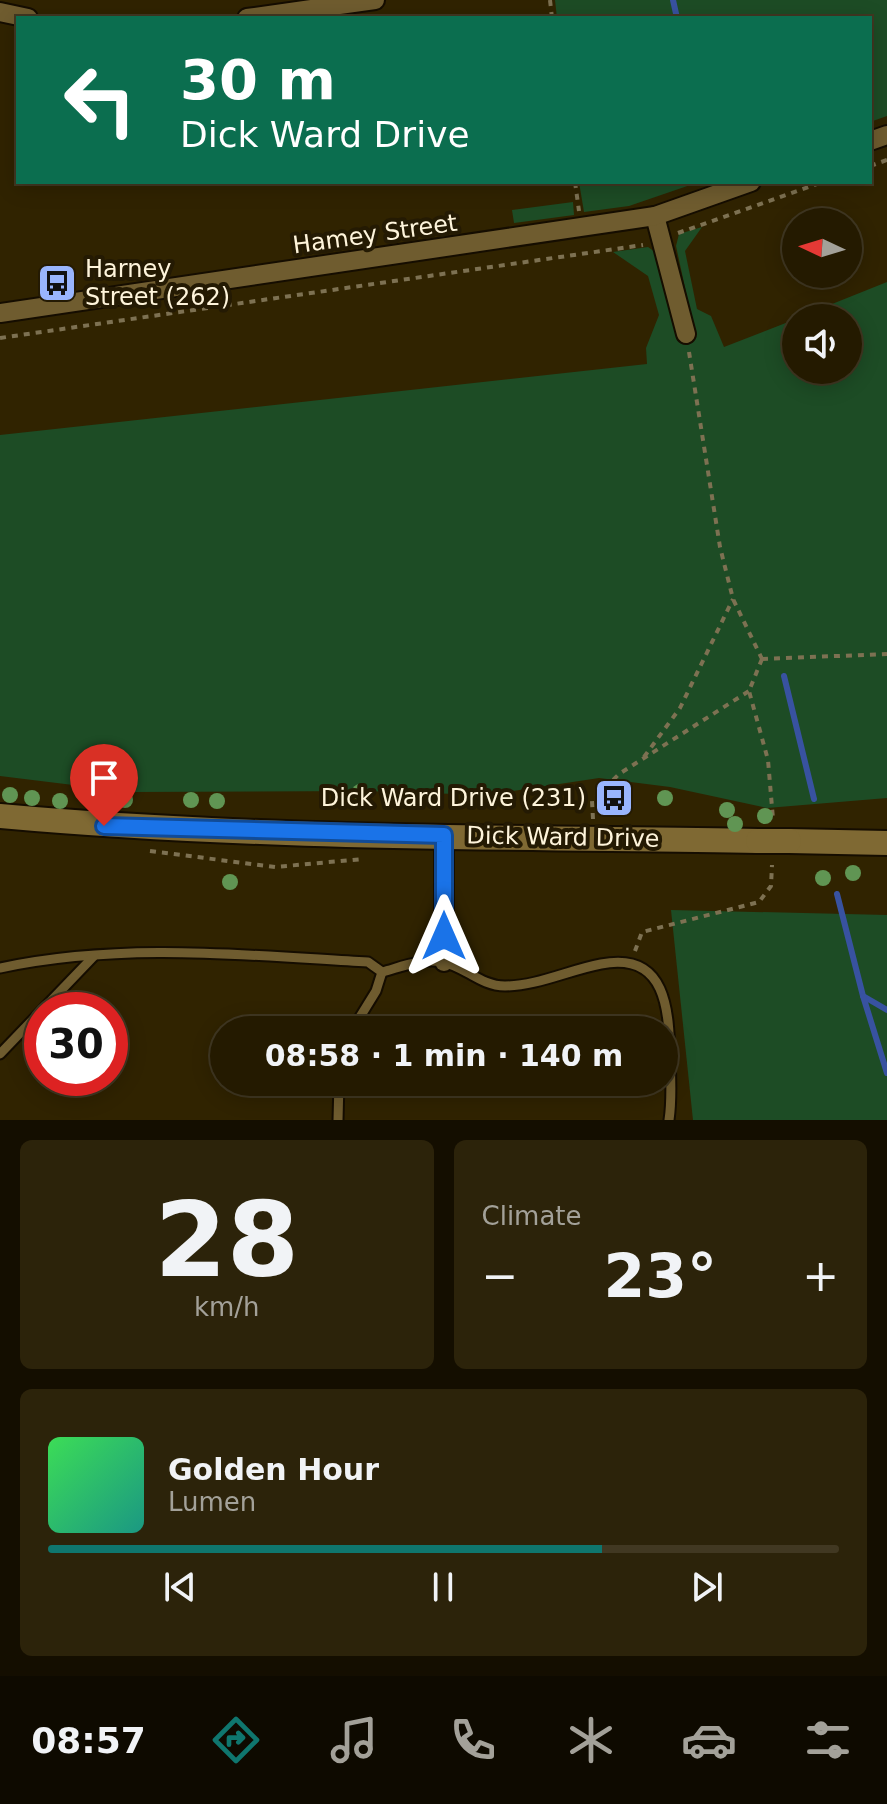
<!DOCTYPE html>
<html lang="en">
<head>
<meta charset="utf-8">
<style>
  body { margin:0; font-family:"DejaVu Sans",sans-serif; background:#2c230a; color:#f1f3f6; height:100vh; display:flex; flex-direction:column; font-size:30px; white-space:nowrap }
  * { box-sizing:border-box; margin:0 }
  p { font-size:26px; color:#a3a199 }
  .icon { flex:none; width:44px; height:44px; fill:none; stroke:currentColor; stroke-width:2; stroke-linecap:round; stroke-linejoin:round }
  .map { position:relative; height:1120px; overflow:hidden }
  .sheet { display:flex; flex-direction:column; gap:20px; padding:20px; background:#140e00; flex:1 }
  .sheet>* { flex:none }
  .top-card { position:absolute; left:16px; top:16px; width:856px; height:168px; border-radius:0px; box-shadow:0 4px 20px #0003,0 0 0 2px #413822; background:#0b6e4f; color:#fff; overflow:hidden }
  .needle { width:52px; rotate:274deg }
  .fabs { position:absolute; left:782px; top:208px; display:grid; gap:16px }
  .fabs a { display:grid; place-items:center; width:80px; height:80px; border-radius:50%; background:#241a00; box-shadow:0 4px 20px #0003,0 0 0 2px #413822; font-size:40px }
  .speed { position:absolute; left:24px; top:992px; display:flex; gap:16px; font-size:40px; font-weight:700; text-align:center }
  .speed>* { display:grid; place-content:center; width:104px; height:104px; border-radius:50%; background:#241a00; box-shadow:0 4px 20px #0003,0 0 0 2px #413822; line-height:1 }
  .speed .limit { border:12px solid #d22; background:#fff; color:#111 }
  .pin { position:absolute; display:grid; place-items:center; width:68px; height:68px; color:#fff; margin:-82px -34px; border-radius:50% 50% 50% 0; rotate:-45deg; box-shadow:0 0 8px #0007 }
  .pin .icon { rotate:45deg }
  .me { position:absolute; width:88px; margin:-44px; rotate:0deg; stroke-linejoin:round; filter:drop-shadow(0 0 6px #0008) }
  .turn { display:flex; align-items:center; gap:28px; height:168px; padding:0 32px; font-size:36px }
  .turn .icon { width:104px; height:104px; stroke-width:2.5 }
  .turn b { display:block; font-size:56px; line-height:68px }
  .big { font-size:60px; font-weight:600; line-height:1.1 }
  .sheet .tile { flex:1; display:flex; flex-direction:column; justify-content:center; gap:12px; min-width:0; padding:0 28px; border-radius:12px; background:#2c230a }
  .sheet .dial { align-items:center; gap:0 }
  .dial b { font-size:104px; line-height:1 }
  .song { display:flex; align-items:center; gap:24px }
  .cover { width:96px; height:96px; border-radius:12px; background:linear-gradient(135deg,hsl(130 70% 55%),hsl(170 70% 35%)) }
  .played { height:8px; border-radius:4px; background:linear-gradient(90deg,#0f766e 70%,#413822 70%) }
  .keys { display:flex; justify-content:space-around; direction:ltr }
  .heat { display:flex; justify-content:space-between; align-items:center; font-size:44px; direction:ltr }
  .sheet .tiles { flex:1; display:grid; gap:20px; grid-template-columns:1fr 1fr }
  .tile:last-child { grid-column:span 2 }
  .trip { position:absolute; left:210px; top:1016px; width:468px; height:80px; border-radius:40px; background:#241a00; box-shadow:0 4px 20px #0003,0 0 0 2px #413822; font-weight:600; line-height:80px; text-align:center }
  .tabs { display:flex; height:128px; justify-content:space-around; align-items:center; background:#0e0a00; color:#a3a199 }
  .tabs .icon { width:56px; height:56px }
  .tabs .on { color:#0f766e }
  .tabs b { font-size:36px; color:#f1f3f6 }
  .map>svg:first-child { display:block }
  .green { fill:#1d4c25 }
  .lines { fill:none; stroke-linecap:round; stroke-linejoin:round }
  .stream { stroke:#3852a0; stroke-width:6 }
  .lane-casing { stroke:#150d00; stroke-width:13 }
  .street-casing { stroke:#150d00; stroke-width:22 }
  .secondary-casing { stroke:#150d00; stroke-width:28 }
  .path { stroke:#7d7152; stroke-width:4; stroke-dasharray:6 6; stroke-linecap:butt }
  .lane { stroke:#6f5c2f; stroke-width:9 }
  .street { stroke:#6f5c2f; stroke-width:18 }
  .secondary { stroke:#7f6933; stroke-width:24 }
  .secondary-bridge-casing { stroke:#150d00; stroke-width:28; stroke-linecap:butt }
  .secondary-bridge { stroke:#7f6933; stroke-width:24 }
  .tree { fill:#609553 }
  .route-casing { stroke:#114b97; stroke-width:20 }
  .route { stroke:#1a73e8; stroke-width:14 }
  .labels { text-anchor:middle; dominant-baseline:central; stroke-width:8; stroke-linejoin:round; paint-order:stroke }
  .street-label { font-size:24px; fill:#fef4db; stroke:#241a03 }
  .poi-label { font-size:24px; fill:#fef4db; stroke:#241a03; text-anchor:start }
</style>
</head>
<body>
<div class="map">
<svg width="887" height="1120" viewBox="0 0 887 1120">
  <rect width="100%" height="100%" fill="#302300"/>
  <g class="green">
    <polygon points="555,0 887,0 887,116 870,122 870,18 557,18"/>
    <polygon points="579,182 699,182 629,206 584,212"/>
    <polygon points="573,202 574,215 514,223 512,210"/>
    <polygon points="702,227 685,251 697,309 711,316 724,347 796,319 796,370 848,370 848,318 797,318 887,282 887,798 767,808 670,787 599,778 487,795 364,791 130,792 0,776 0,435 647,364 646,348 659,315 648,276 613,252 648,247 655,252 671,311 689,306 676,246 679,234"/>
    <polygon points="671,910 887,915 887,1120 693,1120"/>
  </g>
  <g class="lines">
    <g class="stream">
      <polyline points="673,0 677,18"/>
      <polyline points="784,676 814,799"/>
      <polyline points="837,894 863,996 887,1010"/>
      <polyline points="863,996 887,1073"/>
    </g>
    <g class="lane-casing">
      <g id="lane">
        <path d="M0 968C121 942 245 955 368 962L382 972 376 991 352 1030"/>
        <path d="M382 972C401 967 422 958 442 962 465 966 480 986 505 986 537 986 569 970 601 964 667 951 669 1011 670 1059 671 1078 672 1100 669 1120"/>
        <polyline points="0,1054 94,956"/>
        <polyline points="338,1120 339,1082"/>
      </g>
    </g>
    <g class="street-casing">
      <g id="street">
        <polyline points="0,12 28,18"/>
        <polyline points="247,18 375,0"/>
        <polyline points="870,141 887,135"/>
        <polyline points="655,216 686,334"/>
        <polyline points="0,313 655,216 751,182"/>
        <polyline points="444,835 444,962"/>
      </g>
    </g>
    <g class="secondary-casing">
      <g id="secondary">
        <path d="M0 816C252 839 506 837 758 841"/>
        <polyline points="789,841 887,843"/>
      </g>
    </g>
    <g class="path">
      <polyline points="550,0 552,18"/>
      <polyline points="870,166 887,160"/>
      <polyline points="575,182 579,211"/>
      <polyline points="678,233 823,182"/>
      <polyline points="0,338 643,245"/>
      <polyline points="689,352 720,547 733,599 762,659"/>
      <polyline points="762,659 749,691 768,760 773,819"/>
      <polyline points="762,659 887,654"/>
      <polyline points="644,757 680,708 733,599"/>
      <polyline points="593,819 592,801 619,774 749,691"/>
      <polyline points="150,851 275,867 363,859"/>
      <polyline points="635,951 642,932 759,902 771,886 772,865"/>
    </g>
    <use href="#lane" class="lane"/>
    <use href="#street" class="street"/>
    <use href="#secondary" class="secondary"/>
    <g class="secondary-bridge-casing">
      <polyline id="secondary-bridge" points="758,841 789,841"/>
    </g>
    <use href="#secondary-bridge" class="secondary-bridge"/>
  </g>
  <g class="tree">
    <circle cx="360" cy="792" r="8"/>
    <circle cx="10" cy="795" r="8"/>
    <circle cx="32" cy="798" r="8"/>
    <circle cx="665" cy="798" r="8"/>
    <circle cx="125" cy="800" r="8"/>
    <circle cx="191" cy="800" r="8"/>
    <circle cx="403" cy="800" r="8"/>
    <circle cx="60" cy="801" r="8"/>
    <circle cx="217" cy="801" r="8"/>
    <circle cx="727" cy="810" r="8"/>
    <circle cx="765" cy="816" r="8"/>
    <circle cx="735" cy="824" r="8"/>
    <circle cx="853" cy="873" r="8"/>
    <circle cx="823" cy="878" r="8"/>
    <circle cx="230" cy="882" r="8"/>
  </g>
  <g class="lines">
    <g class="route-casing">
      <polyline id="route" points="104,826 444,835 444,936"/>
    </g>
    <use href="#route" class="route"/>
  </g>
  <defs>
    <g id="bus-square" transform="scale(2)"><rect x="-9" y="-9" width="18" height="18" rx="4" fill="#99b5fd" stroke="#241a03"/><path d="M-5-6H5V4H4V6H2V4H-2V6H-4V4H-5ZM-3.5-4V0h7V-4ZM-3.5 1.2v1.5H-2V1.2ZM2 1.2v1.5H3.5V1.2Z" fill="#111"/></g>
  </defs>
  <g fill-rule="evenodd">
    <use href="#bus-square" x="57" y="283"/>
    <use href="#bus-square" x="614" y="798"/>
  </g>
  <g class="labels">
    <g class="street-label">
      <text transform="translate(375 234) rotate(-8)">Hamey Street</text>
      <text transform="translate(563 837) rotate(1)">Dick Ward Drive</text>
    </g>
    <g class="poi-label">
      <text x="85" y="269">Harney<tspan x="85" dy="28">Street (262)</tspan></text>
      <text x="586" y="798" text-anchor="end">Dick Ward Drive (231)</text>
    </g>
  </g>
</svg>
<div class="fabs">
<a><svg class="needle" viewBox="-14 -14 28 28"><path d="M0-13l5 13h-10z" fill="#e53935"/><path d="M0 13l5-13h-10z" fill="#a3a199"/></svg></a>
<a><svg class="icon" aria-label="sound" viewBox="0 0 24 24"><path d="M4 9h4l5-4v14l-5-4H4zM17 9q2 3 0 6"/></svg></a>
</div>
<div class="speed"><div class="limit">30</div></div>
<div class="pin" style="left:104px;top:826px;background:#d93025"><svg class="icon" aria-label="arrive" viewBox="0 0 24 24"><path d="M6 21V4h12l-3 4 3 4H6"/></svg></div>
<svg class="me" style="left:444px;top:936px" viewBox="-20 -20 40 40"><path d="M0-17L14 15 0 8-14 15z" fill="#1a73e8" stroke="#fff" stroke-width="4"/></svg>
<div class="trip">08:58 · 1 min · 140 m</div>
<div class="top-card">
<div class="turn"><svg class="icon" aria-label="left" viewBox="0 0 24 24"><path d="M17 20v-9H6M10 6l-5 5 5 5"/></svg><div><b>30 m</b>Dick Ward Drive</div></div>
</div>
</div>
<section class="sheet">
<div class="tiles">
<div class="tile dial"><b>28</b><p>km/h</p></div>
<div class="tile"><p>Climate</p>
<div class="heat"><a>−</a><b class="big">23°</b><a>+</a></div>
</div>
<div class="tile">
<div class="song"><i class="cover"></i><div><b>Golden Hour</b><p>Lumen</p></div></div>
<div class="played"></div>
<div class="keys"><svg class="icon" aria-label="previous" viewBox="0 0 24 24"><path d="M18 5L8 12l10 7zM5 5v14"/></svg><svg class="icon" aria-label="pause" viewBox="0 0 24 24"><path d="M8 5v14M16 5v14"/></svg><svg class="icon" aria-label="next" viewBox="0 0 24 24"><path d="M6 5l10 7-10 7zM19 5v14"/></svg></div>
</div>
</div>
</section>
<nav class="tabs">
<b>08:57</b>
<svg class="icon on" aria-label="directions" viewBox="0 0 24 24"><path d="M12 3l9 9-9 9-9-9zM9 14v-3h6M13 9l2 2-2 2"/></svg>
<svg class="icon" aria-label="music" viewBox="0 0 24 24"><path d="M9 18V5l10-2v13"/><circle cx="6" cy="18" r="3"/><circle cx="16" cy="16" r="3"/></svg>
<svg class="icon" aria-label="phone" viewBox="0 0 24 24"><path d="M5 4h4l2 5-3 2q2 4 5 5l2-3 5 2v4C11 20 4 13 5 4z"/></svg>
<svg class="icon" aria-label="climate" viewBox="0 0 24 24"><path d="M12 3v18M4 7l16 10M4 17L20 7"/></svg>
<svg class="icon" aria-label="car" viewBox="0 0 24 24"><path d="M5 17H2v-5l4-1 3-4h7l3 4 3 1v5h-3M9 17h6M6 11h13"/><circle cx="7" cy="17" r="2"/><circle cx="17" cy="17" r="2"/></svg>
<svg class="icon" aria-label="filters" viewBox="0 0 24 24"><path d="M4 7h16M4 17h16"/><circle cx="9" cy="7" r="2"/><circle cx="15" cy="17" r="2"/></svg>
</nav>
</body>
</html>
